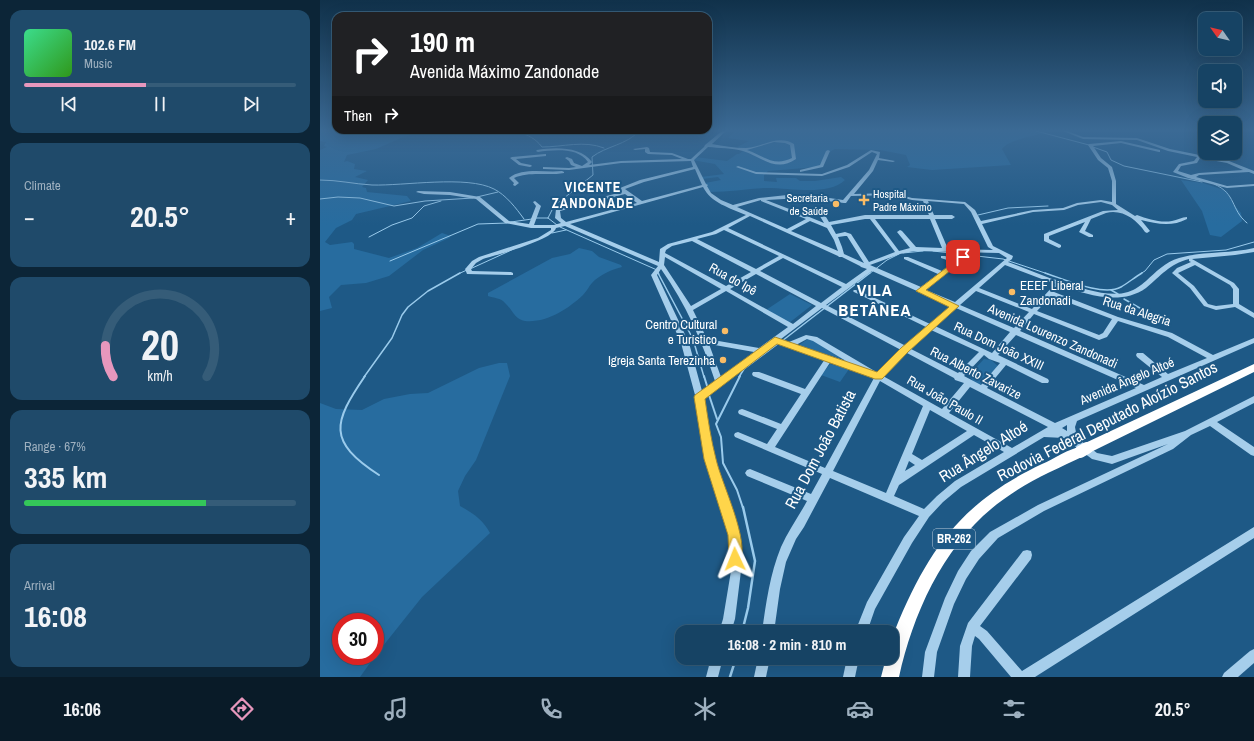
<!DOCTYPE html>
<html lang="en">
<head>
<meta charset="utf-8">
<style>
  body { margin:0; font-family:"Archivo Narrow",sans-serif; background:#1f4a6a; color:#f1f3f6; height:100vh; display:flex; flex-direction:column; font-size:15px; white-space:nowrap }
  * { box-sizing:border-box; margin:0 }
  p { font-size:13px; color:#9eb0bf }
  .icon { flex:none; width:22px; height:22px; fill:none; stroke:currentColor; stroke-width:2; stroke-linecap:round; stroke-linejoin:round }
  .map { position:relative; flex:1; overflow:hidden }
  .side { display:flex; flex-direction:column; gap:10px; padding:10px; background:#0c2537; width:320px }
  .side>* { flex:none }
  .guide { position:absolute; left:12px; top:12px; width:380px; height:122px; border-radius:12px; box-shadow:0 4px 16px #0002,0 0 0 1px #355c78; background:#202124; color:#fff; overflow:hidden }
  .needle { width:26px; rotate:304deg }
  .buttons { position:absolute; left:878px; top:12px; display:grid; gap:8px }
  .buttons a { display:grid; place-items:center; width:44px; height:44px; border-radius:8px; background:#164364; box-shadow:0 4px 16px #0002,0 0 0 1px #355c78; font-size:20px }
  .speed { position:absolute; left:12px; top:613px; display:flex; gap:8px; font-size:20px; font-weight:700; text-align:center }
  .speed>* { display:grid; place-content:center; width:52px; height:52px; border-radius:50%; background:#164364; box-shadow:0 4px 16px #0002,0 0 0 1px #355c78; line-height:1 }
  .speed .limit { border:6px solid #d22; background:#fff; color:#111 }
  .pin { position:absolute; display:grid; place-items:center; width:34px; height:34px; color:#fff; margin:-17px; border-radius:8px; box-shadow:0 2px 6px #0006 }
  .me { position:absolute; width:44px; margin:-22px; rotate:358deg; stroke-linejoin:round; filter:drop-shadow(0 0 3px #0008) }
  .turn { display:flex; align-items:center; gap:14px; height:84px; padding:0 12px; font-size:18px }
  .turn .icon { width:52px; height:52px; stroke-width:2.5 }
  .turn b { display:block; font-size:28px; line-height:34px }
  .then { display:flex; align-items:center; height:38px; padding:0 12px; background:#0003; gap:8px; font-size:15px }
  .big { font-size:30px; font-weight:700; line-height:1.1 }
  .side .card { flex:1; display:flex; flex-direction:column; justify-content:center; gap:6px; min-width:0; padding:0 14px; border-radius:12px; background:#1f4a6a }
  .side .dial { align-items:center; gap:0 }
  .dial svg { height:104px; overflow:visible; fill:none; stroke:#355c78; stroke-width:7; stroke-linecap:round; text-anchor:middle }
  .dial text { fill:#f1f3f6; stroke:none }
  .song { display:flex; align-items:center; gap:12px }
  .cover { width:48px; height:48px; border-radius:6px; background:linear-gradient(135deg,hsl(150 70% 55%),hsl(110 70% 35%)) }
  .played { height:4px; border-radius:2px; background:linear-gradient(90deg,#e797bd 45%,#355c78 45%) }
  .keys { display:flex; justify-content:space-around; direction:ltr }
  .heat { display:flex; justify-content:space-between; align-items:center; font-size:22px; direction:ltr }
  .charge { height:6px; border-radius:3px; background:linear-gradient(90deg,#34c759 67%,#355c78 0) }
  .trip { position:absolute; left:355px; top:625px; width:224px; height:40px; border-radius:12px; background:#164364; box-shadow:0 4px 16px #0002,0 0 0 1px #355c78; font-weight:700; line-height:40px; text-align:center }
  .dock { display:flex; height:64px; justify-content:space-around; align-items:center; background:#091b28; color:#9eb0bf }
  .dock .icon { width:28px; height:28px }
  .dock .on { color:#e797bd }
  .dock b { font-size:18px; color:#f1f3f6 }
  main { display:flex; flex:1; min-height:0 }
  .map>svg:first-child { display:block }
  .green { fill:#276c9f }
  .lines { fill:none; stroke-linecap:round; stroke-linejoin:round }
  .stream-far3 { stroke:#9acbec; stroke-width:1 }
  .stream-far2 { stroke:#9acbec; stroke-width:1.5 }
  .stream-far1 { stroke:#9acbec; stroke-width:2 }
  .stream { stroke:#9acbec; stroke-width:2.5 }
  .minor { fill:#a6ceeb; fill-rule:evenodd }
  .highway { fill:#fff; fill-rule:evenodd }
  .highway-bridge { stroke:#fff; stroke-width:12 }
  .route { fill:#ffd54a; stroke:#a68a30 }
  .poi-dot { fill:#fabc65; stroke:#1e5986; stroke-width:1.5 }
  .labels { text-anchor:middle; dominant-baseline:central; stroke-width:4; stroke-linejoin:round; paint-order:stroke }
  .far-poi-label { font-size:11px; fill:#fff; stroke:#1e5986; text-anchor:start }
  .shield { fill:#1e5986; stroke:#bccddb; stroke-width:1 }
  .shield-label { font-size:12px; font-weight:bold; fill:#fff }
  .street-label { font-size:13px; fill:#fff; stroke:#1e5986 }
  .poi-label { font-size:13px; fill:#fff; stroke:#1e5986; text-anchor:end }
  .far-district-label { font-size:14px; font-weight:bold; letter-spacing:1px; fill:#fff; stroke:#1e5986 }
  .near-street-label { font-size:16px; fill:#fff; stroke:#1e5986 }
  .district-label { font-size:17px; font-weight:bold; letter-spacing:1px; fill:#fff; stroke:#1e5986 }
</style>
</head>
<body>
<main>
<section class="side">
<div class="card">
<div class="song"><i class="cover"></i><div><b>102.6 FM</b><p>Music</p></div></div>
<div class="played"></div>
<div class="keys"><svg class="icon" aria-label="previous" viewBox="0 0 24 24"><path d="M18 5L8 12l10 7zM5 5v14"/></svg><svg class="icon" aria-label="pause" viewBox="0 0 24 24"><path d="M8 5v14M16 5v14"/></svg><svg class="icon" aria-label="next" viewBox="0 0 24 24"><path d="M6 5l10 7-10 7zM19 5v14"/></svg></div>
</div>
<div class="card"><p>Climate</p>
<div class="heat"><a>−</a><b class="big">20.5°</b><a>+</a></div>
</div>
<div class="card dial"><svg viewBox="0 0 100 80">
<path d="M14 69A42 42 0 1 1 86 69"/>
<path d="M14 69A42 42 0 0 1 8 45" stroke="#e797bd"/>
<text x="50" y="56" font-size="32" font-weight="700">20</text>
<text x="50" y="72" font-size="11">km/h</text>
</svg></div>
<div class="card"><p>Range · 67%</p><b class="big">335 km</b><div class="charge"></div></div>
<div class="card"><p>Arrival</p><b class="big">16:08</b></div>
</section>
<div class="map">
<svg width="934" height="677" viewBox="0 0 934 677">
  <rect width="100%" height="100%" fill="#1e5986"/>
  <g class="green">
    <polygon points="0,131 108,131 83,137 56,149 27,155 24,162 27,161 35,164 34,169 47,171 35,177 48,180 42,187 46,188 47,192 87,196 91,201 36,214 32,220 16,228 5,242 10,245 32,242 34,244 34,249 69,258 97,248 122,233 131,236 129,238 103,250 69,276 46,283 21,285 9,297 12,308 0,311 0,150 7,147 4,146 6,142 0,141"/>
    <path d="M415 131H729C717 136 689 139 682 149L691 165 612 170 587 167 590 165 586 155 560 150 515 149C506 152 504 162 497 167L448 171 444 175V181L457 182 456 178H476L480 181H495L521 177 525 180C507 197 467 187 444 188 426 189 408 192 389 192L385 183 401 180 398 177 382 179 381 177 404 174 395 164 372 160 375 157 407 161 417 154H419L424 150 417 147 429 141 408 138Z"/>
    <polygon points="861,180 883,183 907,191 914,205 921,213 922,221 901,237 890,235 882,211"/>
    <path d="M259 248 272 251 279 257 301 265 302 267C293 269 279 275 272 283 269 286 267 291 263 295 248 309 227 323 205 321 195 320 192 309 185 303 181 298 174 298 168 296V293L232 258 250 254Z"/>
    <polygon points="470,294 492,305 469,323 446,310"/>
    <polygon points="489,338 526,360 478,346"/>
    <polygon points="664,359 671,360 678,366 660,385 654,383 649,375"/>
    <path d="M179 363H187L190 376 156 460 145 476 138 491 140 506C153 513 163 520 170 533L102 597 55 656V622H21V656H55L40 677H0V403L16 409 42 410 64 399 90 394 108 393 159 368Z"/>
    <polygon points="510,364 529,369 520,382 501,375"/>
  </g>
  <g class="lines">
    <g class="stream-far3">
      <path d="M172 131C192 132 209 130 222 147 243 147 264 140 284 148"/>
      <polyline points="716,131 769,145"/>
      <polyline points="773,147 787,152 791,160 804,166 882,182"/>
      <path d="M0 180C18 180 34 184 52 185 84 186 147 175 174 189 186 195 196 208 204 219"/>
      <path d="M894 184C917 194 910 209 927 223"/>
      <polyline points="157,197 178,192"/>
      <polyline points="0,199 18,197 40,198 74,206 105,201 153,198"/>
      <polyline points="658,215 688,208 728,206"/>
      <polyline points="216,218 228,218"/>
      <polyline points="228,218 237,225"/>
      <path d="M228 218 234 206 273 175 272 157C286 146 307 145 319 131"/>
      <polyline points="191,222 212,219"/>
      <polyline points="240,227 337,270 339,274"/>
      <polyline points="232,233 246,230"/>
      <polyline points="49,237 72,225 92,218 104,206 121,201"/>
      <polyline points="613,251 683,259 728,274"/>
      <polyline points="583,253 603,251"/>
      <polyline points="70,261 158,224 187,223"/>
      <polyline points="150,269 196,248"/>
      <polyline points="138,274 147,270"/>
      <polyline points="549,274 567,260 579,254"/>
      <polyline points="820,274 825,271 834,260 847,254 906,250 934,242"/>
    </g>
    <g class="stream-far2">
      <polyline points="338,273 373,339 384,377"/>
      <path d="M725 273C744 279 783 297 801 287 808 283 815 277 822 273"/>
      <polyline points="791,290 798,294"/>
      <polyline points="804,299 832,315"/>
      <polyline points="462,341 550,273"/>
      <polyline points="44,377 72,338 82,315 88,307 108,291 140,273"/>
      <polyline points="419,377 424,369 459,343"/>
    </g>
    <g class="stream-far1">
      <path d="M45 376C13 423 7 441 59 475"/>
      <polyline points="384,376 388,389"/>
      <polyline points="420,376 396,424 401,437 403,463 417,490 423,508"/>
      <polyline points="388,392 397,419"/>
    </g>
    <g class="stream">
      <polyline points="422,632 428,608 435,561 423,507"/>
      <polyline points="410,677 416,658"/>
    </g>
    <g class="minor">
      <polygon points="325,131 329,131 325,134 323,134 323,132"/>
      <path d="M402 131H406L392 144C403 146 415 148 426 148 443 147 458 134 474 144L476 159C456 173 442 157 423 151 412 148 400 148 388 147L374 160 386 184 388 185 387 186 391 193 401 200 413 205 439 198 467 195 496 196 523 200 549 170 557 154 552 152 529 167 502 176 436 174 416 167 418 166 436 172 502 174 527 165 551 150 560 152 559 158 575 161 573 162 558 160 553 171 534 194 573 193 592 198 645 202 655 210 661 221 713 210 743 208 757 203 781 200 792 202V181L788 168 778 160 768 145 769 144 801 141 840 150V152H839L801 143 773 146 781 158 792 167 796 181V204L815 216 817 215C828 219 840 223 852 221 857 220 862 217 867 217V219C852 227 837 224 821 220L830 231 827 233 825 232C816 219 802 209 786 213 781 215 776 217 771 219L765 231 773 235V237H769L759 232 765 222 729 236V239L741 245V247L739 248 724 241V234L783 211 798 210 792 205 781 202 758 205 744 210 713 212 662 224 673 246 693 256 692 259 688 262 732 279 742 281 743 282C761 288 789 298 808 292 815 290 821 285 826 281 836 272 845 262 859 258 883 251 909 254 934 248V252L915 255 872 259 914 283 919 289V304L934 313V318L915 307 896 310 884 306 870 288 852 273 857 268 871 262 869 261V259C849 264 841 276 826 288 801 306 767 295 740 285L734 292 798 317 852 333 893 355 934 338V343L757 421 755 427 757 438 777 453 792 456 865 431 934 396V403L897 422 934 447V456L931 455 890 426 871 435 853 449 724 511 678 538 659 559 646 579 634 604 617 652 614 677H602L605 652 625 598 638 571 651 551 670 532 718 505 848 444 792 464 772 459 744 438 724 437 641 487 623 502 609 517 592 543 555 609 547 632H535L547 602 584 537 599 516 510 478 484 527 476 539 466 562 460 589 454 632H442C446 603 450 574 461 547 468 531 479 516 487 501L427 476 425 473 427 470 430 469 491 494 502 474 415 437 414 435 415 433 418 432 447 444 457 429 419 414 418 412 419 410 422 409 425 410 461 424 481 394 433 376 432 374 433 372H439L485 389 505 359 456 343 383 398 394 459 419 535 421 571 415 619 411 632H399L403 619 411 571 409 535 386 459 375 395 361 343 331 275 338 266 245 226 236 228C233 240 176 255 163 259L156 263 151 269 152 271 191 272 193 273V275L147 274 145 269 146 268 152 261 159 257 218 238 231 230V228H211L185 223 156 199 130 195 104 194 96 192 98 191 130 192 160 197 189 221 209 224 216 206 213 202 215 201 221 206 214 225H234L241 223 235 218 236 209 302 192 300 189V188L320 180 373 167 371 161 301 163 249 170 224 169H223V167L249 168 256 167 251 165 249 161 245 158 247 157 252 159 254 163 262 166 268 162C258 147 233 150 218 152L216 151 217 150C234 147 261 146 272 162L269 165 301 161 362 159 352 155 328 154 325 152V149L315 150 313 149 327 147 329 148 330 152 352 153 368 159H371L384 147 385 145ZM454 142 465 143 470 145 472 158C454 167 444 156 427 150ZM375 169 382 185 322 201 305 189 324 182ZM383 187C391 203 410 208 426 215L392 232 348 244 340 249 339 262 250 224ZM305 194 317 203 246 222 241 218 240 211ZM573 195 592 200 603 201 609 215H545L509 222 503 212H507V210L477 212 446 200 482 198 524 203H526L531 196ZM441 200V201L486 219 467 229 417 207ZM608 201 644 204 651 212 668 247 673 250 628 249 615 219H632L635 217 632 215H614ZM498 213 504 223 482 214ZM430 216 518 256 519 257H522L540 266 541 267 547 269 526 284 408 228ZM545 219H550L575 252 549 262 531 234 525 232 516 234 511 225ZM555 219H610L622 248 596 247 582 231 580 230 577 232 590 248 579 251ZM490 221 507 228 514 240 518 251 471 231ZM404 230 459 256 436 269 377 239 396 234ZM525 236H527L544 263 524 254 522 247 518 237ZM372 241 431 272 406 286 345 253 346 250 352 246ZM594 251 679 253 687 258 635 302 606 290 645 258V256H641L636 260 625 256H621V258L633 262 622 271 588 257H584V259L618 274 601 287 550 265 580 254ZM345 257 401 289 371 306 344 265ZM463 258 522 287 501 303 440 271ZM685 265 735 284 712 309 659 288ZM875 265 910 285 913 289V304L896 306 888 304 874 286 858 273ZM341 269C366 304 382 341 395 381L382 391 369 343 337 275ZM552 271 597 291 598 292 601 293 631 306 610 324 538 290H534L533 291 534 292 606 327 586 346 506 305ZM436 274 496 306 473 324 410 289ZM406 291 468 327 439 348 387 339 373 310ZM656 291 709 312 694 328 640 305ZM731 296 792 319 783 333 779 335 717 311ZM502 308 581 350 558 373 497 337 486 335 469 342 461 339ZM636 308 690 332 672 353 615 326ZM714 314 779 340 787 337 798 321 848 337 887 358 848 374 823 353H817L816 355 817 357 842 377 824 385 700 331ZM611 330 659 352 638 373 591 349ZM696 335 816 388 735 423 667 388 686 365 722 383H728L729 381 728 379 678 355ZM487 339 493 341 526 361 476 345ZM389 344 434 352 401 377ZM587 353 634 378 635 380 644 383 622 409 563 376ZM664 355 669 359 680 363 661 385 644 376ZM511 361 533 369 536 367 554 378 505 468 455 447ZM560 381 603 406 566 493 513 471ZM650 387 728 427 692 448 629 413ZM610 410 647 431 602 460 592 454ZM747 425V431L742 428ZM654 435 684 452 635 481 617 496 604 509 574 496 579 485ZM589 461 595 465 585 471Z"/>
      <path d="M743 131H747L763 137 817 138 850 149 909 161 934 171V174L929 172 879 175 876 177 907 186 934 184V186L907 188 868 178 853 172 859 164 874 161 877 157 848 151 817 140 763 139ZM880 158 907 163 923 170 879 173 871 175 858 171 861 166 877 163Z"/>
      <polygon points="508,150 510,151 503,167 480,172 480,170 500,165 506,151"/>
      <polygon points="225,154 226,154 226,156 196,159 201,163 211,165 212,166 210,167 199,165 190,158 192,157"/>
      <path d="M242 171 244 172V173C228 176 209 171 194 178L199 183 195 186 193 185 194 183 189 178C203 167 225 173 242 171Z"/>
      <polygon points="934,527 934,538 715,677 691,677 659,639 655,636 652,646 650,677 638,677 640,646 648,623 703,551 707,550 711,551 712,555 711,559 660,626 667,631 702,671"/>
      <polygon points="934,649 934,663 918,677 902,677 904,673 930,651"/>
      <polygon points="391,658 403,658 398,677 386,677"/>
      <polygon points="438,658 450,658 446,677 434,677"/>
      <polygon points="527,658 539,658 535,677 523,677"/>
    </g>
    <path class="highway" d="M934 364V372L771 452 766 453 764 456C737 469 708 481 684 499 626 540 594 610 579 677H561L566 658H572V638L575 630C608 549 642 502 722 464 734 459 749 448 761 447L763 444Z"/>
    <polyline class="highway-bridge" points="760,452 767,448"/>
  </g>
  <linearGradient id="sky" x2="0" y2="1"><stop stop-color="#10314a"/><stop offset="0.58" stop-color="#3b6a95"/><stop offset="1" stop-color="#3b6a95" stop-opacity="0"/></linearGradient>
  <rect width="934" height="225" fill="url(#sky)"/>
  <path class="route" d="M643 255 646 257 645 259 606 290 639 306 588 352 562 379H555L457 344 385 399C388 419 391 440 396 459 402 485 430 540 420 563L415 565 411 563 409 559 408 535 384 459 374 397 375 395 455 337 557 372 581 348 629 307 596 291Z"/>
  <g class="poi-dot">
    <path d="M542 194h4v4h4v4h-4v4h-4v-4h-4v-4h4z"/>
    <circle cx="516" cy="204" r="4"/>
    <circle cx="692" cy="292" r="4"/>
    <circle cx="405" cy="331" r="4"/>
    <circle cx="403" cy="360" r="4"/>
  </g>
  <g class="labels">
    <g class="far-poi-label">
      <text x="553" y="194">Hospital<tspan x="553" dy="13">Padre Máximo</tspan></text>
      <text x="508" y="198" text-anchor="end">Secretaria<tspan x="508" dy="13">de Saúde</tspan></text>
    </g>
    <rect class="shield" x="613" y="529" width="42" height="20" rx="3"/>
    <g class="shield-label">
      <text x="634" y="539">BR-262</text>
    </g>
    <g class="street-label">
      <text transform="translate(413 279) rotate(29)">Rua do Ipê</text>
      <text transform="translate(817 311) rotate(18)">Rua da Alegria</text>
      <text transform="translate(733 336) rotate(24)">Avenida Lourenzo Zandonadi</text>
      <text transform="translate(679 346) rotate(25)">Rua Dom João XXIII</text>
      <text transform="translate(656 373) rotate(27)">Rua Alberto Zavarize</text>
      <text transform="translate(807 381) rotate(-23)">Avenida Ângelo Altoé</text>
      <text transform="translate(625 400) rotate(30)">Rua João Paulo II</text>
    </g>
    <g class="poi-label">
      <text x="700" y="285" text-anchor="start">EEEF Liberal<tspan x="700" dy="15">Zandonadi</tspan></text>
      <text x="397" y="324">Centro Cultural<tspan x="397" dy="15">e Turístico</tspan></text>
      <text x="395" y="360">Igreja Santa Terezinha</text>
    </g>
    <g class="far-district-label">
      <text x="273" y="187">VICENTE<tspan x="273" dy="16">ZANDONADE</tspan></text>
    </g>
    <g class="near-street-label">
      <text transform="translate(787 421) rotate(-27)">Rodovia Federal Deputado Aloízio Santos</text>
      <text transform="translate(500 449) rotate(-62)">Rua Dom João Batista</text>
      <text transform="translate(663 451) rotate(-32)">Rua Ângelo Altoé</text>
    </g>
    <g class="district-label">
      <text x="555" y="289">VILA<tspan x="555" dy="20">BETÂNEA</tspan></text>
    </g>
  </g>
</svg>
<div class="buttons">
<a><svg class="needle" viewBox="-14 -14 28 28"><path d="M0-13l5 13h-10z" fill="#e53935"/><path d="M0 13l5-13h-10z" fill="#9eb0bf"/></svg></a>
<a><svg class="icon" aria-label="sound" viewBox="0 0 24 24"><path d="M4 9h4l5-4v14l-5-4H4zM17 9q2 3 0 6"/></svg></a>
<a><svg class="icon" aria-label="layers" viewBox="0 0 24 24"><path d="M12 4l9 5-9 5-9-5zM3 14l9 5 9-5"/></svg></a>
</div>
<div class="speed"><div class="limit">30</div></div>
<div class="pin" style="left:643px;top:257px;background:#d93025"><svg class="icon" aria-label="arrive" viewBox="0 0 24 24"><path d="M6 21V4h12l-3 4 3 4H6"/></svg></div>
<svg class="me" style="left:415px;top:559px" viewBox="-20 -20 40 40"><path d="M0-17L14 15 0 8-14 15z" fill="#ffd54a" stroke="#fff" stroke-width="4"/></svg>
<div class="trip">16:08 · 2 min · 810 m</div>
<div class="guide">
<div class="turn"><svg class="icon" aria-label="right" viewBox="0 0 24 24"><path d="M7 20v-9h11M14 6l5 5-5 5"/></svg><div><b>190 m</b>Avenida Máximo Zandonade</div></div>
<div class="then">Then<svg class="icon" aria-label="right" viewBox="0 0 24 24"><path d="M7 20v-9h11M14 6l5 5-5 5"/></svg></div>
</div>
</div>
</main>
<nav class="dock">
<b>16:06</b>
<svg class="icon on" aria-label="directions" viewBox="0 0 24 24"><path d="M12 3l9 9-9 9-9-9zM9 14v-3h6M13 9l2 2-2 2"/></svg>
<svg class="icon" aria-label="music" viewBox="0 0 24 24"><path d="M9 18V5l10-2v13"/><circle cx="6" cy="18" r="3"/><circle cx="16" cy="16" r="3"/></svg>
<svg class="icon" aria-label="phone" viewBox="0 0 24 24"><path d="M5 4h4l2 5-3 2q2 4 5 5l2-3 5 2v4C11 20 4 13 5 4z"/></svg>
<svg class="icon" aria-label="climate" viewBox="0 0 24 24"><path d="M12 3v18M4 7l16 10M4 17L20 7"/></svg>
<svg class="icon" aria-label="car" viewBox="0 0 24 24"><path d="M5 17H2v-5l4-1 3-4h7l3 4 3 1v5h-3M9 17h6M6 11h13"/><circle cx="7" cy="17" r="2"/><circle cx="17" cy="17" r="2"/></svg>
<svg class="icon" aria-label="filters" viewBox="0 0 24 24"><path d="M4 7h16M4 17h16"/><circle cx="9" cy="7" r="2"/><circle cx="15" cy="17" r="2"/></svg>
<b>20.5°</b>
</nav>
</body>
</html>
